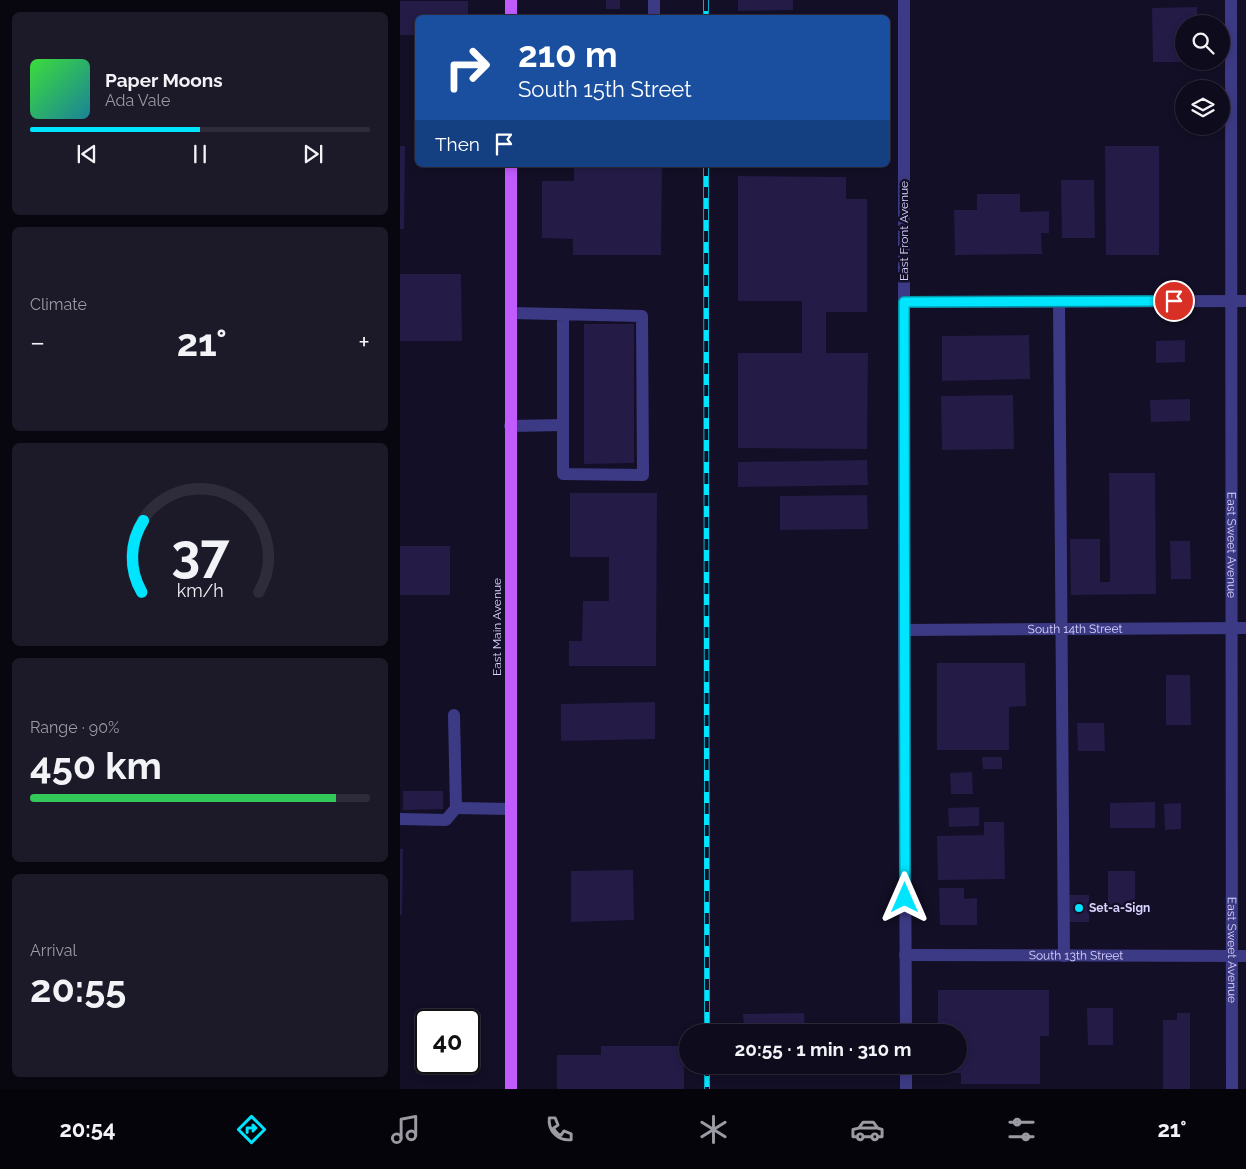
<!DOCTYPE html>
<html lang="en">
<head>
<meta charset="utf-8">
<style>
  body { margin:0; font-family:Raleway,sans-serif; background:#1c1929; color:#f1f3f6; height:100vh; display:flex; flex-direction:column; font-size:19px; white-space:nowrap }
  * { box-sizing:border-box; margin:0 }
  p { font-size:16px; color:#9b9ba3 }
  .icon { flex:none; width:28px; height:28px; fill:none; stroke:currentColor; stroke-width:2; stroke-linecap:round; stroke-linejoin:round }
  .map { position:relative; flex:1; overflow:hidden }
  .sheet { display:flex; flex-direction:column; gap:12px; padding:12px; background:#08060f; width:400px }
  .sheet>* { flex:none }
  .hud { position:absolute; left:15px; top:15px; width:475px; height:152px; border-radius:8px; box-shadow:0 2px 8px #0003,0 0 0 1px #2e2b3b; background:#1a4fa0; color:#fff; overflow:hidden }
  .controls { position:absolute; left:775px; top:15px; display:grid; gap:10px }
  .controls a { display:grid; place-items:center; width:55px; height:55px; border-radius:50%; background:#0e0b1c; box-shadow:0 2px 8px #0003,0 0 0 1px #2e2b3b; font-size:25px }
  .speed { position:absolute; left:15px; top:1009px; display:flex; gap:10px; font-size:25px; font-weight:700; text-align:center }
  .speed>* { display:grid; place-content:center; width:65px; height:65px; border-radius:50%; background:#0e0b1c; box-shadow:0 2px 8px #0003,0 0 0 1px #2e2b3b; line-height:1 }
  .speed .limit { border:2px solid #111; border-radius:8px; background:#fff; color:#111 }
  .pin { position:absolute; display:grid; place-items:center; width:42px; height:42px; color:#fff; margin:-21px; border:2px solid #fff; border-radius:50%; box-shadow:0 1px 5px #0007 }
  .me { position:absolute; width:55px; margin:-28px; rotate:0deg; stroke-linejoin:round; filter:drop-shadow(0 0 4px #0008) }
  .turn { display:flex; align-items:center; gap:18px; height:105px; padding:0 20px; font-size:22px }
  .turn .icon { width:65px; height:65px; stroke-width:2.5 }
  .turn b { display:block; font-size:35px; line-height:42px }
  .then { display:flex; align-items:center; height:48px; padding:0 20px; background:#0003; gap:10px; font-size:19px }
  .big { font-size:38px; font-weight:700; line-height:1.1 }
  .sheet .widget { flex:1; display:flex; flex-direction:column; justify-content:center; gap:8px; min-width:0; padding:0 18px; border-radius:8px; background:#1c1929 }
  .sheet .dial { align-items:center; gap:0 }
  .dial svg { height:130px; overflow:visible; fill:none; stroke:#2e2b3b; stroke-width:7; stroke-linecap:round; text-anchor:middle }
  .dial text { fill:#f1f3f6; stroke:none }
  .song { display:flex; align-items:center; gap:15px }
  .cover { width:60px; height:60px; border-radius:8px; background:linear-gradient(135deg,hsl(120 70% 55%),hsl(190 70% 35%)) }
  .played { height:5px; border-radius:2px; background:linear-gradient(90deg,#00e5ff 50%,#2e2b3b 50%) }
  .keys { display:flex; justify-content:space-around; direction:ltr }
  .heat { display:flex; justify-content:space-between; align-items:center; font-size:28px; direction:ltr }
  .charge { height:8px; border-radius:4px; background:linear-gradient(90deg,#34c759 90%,#2e2b3b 0) }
  .trip { position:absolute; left:279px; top:1024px; width:288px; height:50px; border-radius:25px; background:#0e0b1c; box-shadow:0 2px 8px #0003,0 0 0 1px #2e2b3b; font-weight:700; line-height:50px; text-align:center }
  .menu { display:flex; height:80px; justify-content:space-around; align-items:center; background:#06040b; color:#9b9ba3 }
  .menu .icon { width:35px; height:35px }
  .menu .active { color:#00e5ff }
  .menu b { font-size:22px; color:#f1f3f6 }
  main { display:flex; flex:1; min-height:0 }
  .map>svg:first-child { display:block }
  .building { fill:#241b47 }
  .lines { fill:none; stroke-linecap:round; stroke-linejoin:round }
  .minor { stroke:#3d3a85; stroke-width:12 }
  .major { stroke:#c25bff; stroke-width:12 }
  .rail-casing { stroke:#00e5ff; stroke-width:5.5 }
  .rail { stroke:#130f26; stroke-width:4; stroke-dasharray:11; stroke-linecap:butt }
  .route-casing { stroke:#0095a6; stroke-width:12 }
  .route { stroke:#00e5ff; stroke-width:9 }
  .poi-dot { fill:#00e5ff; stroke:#130f26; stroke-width:2 }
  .labels { text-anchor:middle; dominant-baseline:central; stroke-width:5; stroke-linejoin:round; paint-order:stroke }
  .street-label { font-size:12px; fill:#d9d4ff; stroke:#130f26 }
  .poi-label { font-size:12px; font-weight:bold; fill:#d9d4ff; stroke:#130f26; text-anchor:start }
</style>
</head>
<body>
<main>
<section class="sheet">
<div class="widget">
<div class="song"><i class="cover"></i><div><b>Paper Moons</b><p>Ada Vale</p></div></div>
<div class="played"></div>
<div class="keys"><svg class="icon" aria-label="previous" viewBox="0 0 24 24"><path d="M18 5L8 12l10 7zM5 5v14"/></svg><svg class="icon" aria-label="pause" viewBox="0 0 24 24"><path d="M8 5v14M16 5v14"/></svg><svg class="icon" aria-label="next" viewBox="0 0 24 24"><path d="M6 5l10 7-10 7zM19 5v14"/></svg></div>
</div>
<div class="widget"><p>Climate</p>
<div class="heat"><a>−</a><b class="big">21°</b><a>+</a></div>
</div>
<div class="widget dial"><svg viewBox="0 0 100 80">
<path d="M14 69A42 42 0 1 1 86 69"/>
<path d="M14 69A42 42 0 0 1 15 25" stroke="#00e5ff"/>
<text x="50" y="56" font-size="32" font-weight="700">37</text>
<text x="50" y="72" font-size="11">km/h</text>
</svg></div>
<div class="widget"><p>Range · 90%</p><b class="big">450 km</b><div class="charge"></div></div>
<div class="widget"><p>Arrival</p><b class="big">20:55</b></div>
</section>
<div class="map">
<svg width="846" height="1089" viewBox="0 0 846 1089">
  <rect width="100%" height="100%" fill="#130f26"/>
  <g class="building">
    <rect x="206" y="0" width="14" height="9"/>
    <polygon points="338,0 393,0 393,10 338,11"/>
    <polygon points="0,1 68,1 68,18 18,18 18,35 0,35"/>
    <polygon points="797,7 798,24 784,24 784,62 753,62 752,8"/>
    <polygon points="0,146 5,146 4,229 0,229"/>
    <polygon points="705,146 759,146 759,255 706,255"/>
    <polygon points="174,165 262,165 261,255 173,255 173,239 142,238 142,181 174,181"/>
    <polygon points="338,176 446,177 446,199 467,199 467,312 426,312 426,353 468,353 467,449 338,448 338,353 402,353 402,301 338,301"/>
    <polygon points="661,180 694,180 695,238 662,238"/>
    <polygon points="577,194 620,194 620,212 649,211 649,233 641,233 642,254 555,255 554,210 577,210"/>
    <polygon points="0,274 61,274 62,341 0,341"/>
    <polygon points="184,324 234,324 234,463 184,464"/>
    <polygon points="629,335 630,379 542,381 542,336"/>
    <polygon points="785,340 785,362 756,363 756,341"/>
    <polygon points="613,395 614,449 542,450 541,396"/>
    <polygon points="790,399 790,421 751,422 750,400"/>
    <polygon points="467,460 468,485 338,487 338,462"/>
    <polygon points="709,473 755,473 756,594 671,595 670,539 700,539 700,582 710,582"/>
    <polygon points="170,493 257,493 256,666 169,666 169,641 182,641 183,601 209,601 209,557 170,557"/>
    <polygon points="467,495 468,529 380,530 380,496"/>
    <polygon points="770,541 790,541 791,579 771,579"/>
    <rect x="0" y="546" width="50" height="49"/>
    <polygon points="537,663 625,663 626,706 609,707 609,750 537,750"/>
    <polygon points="766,675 790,675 791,725 766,725"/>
    <polygon points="255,702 255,739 161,741 161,704"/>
    <polygon points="677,723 704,723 705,751 678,751"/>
    <polygon points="582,757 602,757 602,769 583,769"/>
    <polygon points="572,772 573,794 551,794 550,773"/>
    <polygon points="3,791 43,791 43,809 3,810"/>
    <polygon points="755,802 755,828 710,828 710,803"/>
    <polygon points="781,803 781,829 765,830 764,804"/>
    <polygon points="579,807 579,826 549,827 548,808"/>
    <polygon points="584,822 604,822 605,879 538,880 537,836 584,835"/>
    <polygon points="0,849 3,849 2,915 0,915"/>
    <polygon points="233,870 234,920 171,922 171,871"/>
    <rect x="708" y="871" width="27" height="39"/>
    <polygon points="539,888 564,888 564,899 577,898 577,925 540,925"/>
    <polygon points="668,895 689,895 689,922 669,922"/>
    <polygon points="538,990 649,990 649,1036 640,1036 640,1084 561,1084 561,1073 538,1073 538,1065 558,1065 558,1032 538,1032"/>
    <polygon points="687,1008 713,1008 713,1045 688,1045"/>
    <polygon points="404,1013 405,1032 344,1032 343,1014"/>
    <polygon points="777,1013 790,1013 790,1089 763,1089 763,1020 777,1020"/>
    <polygon points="201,1046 284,1046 284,1089 157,1089 157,1055 201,1055"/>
    <polygon points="344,1065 420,1065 420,1072 344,1073"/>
  </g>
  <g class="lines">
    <g class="minor">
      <polyline points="254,0 254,18"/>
      <polyline points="504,0 504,630 506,1032"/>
      <path id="s1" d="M831 0 832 1089"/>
      <polyline points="504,302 846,301"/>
      <polyline points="659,302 664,956"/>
      <polyline points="111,313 242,316 243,475 163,474 163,314"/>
      <polyline points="110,426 163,425"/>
      <path id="s2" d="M504 630 846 628"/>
      <polyline points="56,808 111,809"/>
      <polyline points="0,819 46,820 56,808 54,715"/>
      <path id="s3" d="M505 955 846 956"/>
      <polyline points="506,1065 506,1089"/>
    </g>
    <g class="major">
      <polyline points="111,18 111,0"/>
      <polyline points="111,165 111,1089"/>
    </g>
    <g class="rail-casing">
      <g id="rail">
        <polyline points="306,0 306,18"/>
        <polyline points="306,165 307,1032"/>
        <polyline points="307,1065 307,1089"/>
      </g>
    </g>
    <use href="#rail" class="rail"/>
  </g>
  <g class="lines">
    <g class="route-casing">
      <polyline id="route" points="505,898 504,302 774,301"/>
    </g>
    <use href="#route" class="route"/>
  </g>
  <circle class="poi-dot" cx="679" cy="908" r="5"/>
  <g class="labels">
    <g class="street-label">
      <text transform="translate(504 231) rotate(-90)">East Front Avenue</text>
      <text stroke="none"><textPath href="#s1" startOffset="545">East Sweet Avenue</textPath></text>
      <text transform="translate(97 627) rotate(-90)">East Main Avenue</text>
      <text stroke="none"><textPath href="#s2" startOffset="171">South 14th Street</textPath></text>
      <text stroke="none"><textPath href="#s1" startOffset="950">East Sweet Avenue</textPath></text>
      <text stroke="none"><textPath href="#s3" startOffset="171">South 13th Street</textPath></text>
    </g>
    <g class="poi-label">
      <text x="689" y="908">Set-a-Sign</text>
    </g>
  </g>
</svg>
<div class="controls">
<a><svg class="icon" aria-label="search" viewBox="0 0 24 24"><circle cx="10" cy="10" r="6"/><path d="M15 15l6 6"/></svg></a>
<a><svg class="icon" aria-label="layers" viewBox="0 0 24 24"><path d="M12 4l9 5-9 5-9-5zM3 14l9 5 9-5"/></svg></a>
</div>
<div class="speed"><div class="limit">40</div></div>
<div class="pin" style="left:774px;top:301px;background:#d93025"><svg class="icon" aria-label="arrive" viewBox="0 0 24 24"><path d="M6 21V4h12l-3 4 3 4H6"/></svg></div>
<svg class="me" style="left:505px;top:898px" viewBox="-20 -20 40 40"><path d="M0-17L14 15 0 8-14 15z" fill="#00e5ff" stroke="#fff" stroke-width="4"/></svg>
<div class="trip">20:55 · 1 min · 310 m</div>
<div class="hud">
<div class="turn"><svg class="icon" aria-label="right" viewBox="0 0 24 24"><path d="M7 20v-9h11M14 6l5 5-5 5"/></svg><div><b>210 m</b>South 15th Street</div></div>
<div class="then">Then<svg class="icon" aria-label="arrive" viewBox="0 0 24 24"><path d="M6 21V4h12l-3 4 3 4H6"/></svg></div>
</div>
</div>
</main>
<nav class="menu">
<b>20:54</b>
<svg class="icon active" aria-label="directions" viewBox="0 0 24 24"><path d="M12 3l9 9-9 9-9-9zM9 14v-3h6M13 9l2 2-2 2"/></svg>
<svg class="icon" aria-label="music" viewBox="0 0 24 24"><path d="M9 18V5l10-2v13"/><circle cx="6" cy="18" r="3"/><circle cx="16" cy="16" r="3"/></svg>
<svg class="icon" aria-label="phone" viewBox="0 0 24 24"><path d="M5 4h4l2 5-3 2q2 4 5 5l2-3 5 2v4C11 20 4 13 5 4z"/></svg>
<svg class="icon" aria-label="climate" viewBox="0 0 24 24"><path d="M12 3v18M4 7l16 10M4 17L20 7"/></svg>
<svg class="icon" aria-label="car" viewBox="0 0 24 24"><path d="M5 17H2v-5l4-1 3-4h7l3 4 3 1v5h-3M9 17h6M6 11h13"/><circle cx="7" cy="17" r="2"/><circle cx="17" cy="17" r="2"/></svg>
<svg class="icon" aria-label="filters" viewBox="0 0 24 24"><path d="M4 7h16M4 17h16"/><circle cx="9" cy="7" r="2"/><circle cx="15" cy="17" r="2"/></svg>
<b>21°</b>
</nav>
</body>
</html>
